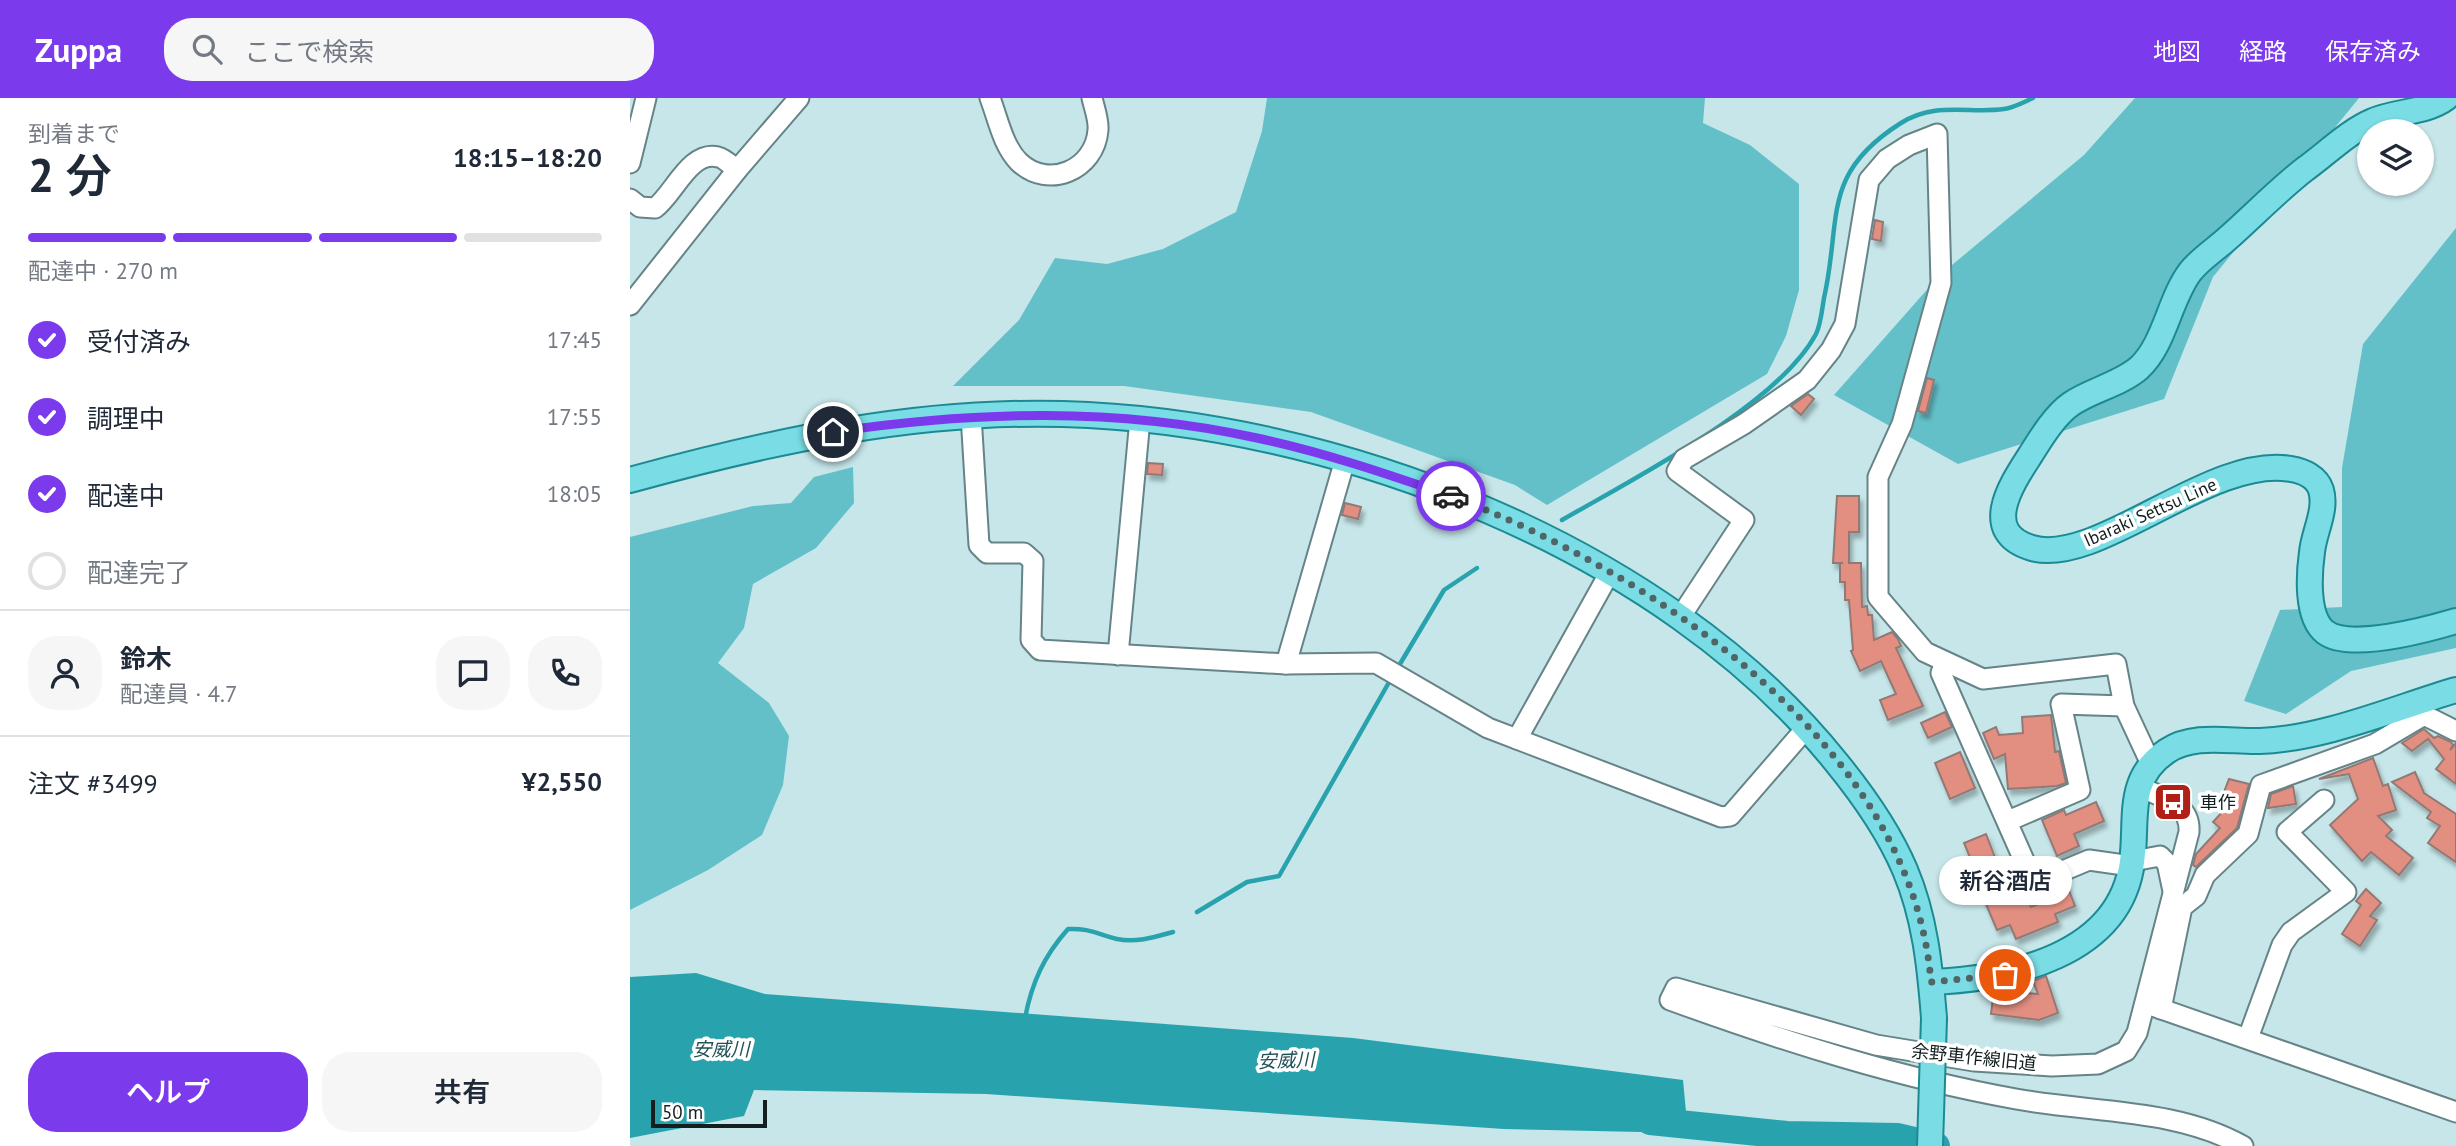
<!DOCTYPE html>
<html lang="ja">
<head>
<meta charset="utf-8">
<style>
	body { margin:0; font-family:"PT Sans","Noto Sans JP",sans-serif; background:#f6f6f7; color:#1f2937; height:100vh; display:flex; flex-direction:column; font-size:26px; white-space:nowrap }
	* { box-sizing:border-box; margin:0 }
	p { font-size:23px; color:#747a83 }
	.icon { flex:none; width:38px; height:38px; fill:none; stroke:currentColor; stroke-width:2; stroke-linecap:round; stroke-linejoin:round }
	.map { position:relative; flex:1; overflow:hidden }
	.sheet { display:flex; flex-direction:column; background:#fff; width:630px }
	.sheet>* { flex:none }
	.buttons { position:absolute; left:1727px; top:21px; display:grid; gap:14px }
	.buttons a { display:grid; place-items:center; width:77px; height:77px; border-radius:50%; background:#fff; box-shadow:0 2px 5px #0004; font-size:35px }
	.scale { position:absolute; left:21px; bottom:18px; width:116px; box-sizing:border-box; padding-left:7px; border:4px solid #121e1f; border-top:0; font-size:19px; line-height:24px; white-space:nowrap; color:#121e1f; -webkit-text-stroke:5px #fff; paint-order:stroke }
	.pin { position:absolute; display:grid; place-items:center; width:60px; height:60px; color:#fff; margin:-30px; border:4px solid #fff; border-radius:50%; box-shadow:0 2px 7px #0007 }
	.courier { position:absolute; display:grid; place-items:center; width:70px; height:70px; margin:-35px; border:5px solid #7c3aed; border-radius:50%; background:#fff; color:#222; box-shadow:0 2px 9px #0007 }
	.bubble { position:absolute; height:49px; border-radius:24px; background:#fff; box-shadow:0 2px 5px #0004; font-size:23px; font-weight:600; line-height:49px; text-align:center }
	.head em { font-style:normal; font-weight:600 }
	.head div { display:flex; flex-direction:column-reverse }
	.head { display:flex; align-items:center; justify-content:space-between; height:119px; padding:0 28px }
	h1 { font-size:46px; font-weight:600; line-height:52px }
	.bar { display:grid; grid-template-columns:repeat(4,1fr); gap:10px 7px; align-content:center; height:84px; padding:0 28px }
	.bar i { height:9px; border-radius:5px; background:#e0e1e3 }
	.bar .on { background:#7c3aed }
	.bar p { grid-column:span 4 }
	.line { display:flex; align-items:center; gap:18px; padding:0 28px; border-top:2px solid #e0e1e3 }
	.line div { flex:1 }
	.round { display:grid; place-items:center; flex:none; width:74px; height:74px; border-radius:28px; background:#f6f6f7 }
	ol { padding:0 28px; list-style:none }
	li { display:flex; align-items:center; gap:21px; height:77px }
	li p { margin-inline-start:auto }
	li .icon { padding:7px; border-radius:50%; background:#7c3aed; color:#fff; stroke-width:4 }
	li:last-child { color:#747a83 }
	li i { width:38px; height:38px; border:4px solid #e0e1e3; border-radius:50% }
	.primary-button { display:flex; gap:14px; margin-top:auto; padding:14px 28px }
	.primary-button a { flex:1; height:80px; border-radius:28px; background:#7c3aed; color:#fff; font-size:28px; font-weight:600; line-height:80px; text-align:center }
	.primary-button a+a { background:#f6f6f7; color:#1f2937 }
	header { display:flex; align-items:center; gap:42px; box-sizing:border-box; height:98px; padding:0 35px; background:#7c3aed; color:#fff }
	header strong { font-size:33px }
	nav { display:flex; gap:38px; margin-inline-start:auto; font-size:24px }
	.search { width:490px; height:63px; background:#f6f6f7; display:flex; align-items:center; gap:18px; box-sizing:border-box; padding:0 24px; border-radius:28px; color:#747a83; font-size:26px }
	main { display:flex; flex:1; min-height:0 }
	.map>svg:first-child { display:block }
</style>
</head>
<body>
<header>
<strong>Zuppa</strong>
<div class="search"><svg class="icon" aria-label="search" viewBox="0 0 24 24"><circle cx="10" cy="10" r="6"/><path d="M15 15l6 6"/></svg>ここで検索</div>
<nav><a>地図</a><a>経路</a><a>保存済み</a></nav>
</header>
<main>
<section class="sheet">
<div class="head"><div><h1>2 分</h1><p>到着まで</p></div><em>18:15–18:20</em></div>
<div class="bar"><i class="on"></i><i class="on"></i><i class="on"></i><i></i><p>配達中 · 270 m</p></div>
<ol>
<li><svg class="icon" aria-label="check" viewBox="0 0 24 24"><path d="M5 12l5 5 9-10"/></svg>受付済み<p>17:45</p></li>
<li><svg class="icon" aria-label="check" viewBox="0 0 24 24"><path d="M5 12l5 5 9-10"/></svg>調理中<p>17:55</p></li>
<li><svg class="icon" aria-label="check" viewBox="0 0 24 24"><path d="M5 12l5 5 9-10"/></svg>配達中<p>18:05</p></li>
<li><i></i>配達完了</li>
</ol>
<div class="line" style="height:126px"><a class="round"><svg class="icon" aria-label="person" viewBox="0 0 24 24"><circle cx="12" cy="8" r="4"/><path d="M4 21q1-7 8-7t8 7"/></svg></a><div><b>鈴木</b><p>配達員 · 4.7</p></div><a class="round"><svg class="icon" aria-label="chat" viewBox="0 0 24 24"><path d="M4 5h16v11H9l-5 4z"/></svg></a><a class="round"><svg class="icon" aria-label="phone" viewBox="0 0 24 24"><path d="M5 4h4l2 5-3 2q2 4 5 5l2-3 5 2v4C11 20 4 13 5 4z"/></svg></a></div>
<div class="line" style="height:91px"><div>注文 #3499</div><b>¥2,550</b></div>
<div class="primary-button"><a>ヘルプ</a><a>共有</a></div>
</section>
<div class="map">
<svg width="1826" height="1048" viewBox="0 0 1826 1048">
	<defs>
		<filter id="shadow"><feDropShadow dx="3" dy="5.5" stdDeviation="2" flood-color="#0004"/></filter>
	</defs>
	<rect width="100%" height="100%" fill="#c6e6e9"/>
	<!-- green -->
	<g fill="#63c0c9">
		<path d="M 637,0 L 1075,0 L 1073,25 L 1120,47 L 1169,86 L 1169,192 L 1156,238 L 1137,276 L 917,407 L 885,387 L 681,314 L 494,288 L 323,288 L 389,222 L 425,160 L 477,166 L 533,151 L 606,114 L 632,33 Z"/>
		<path d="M 1505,0 L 1729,0 L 1583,179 L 1534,301 L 1328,366 L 1204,297 L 1310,177 L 1454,57 Z"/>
		<path d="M 1826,130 L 1826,550 L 1721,573 L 1656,616 L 1614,603 L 1650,512 L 1712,509 L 1712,370 L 1733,246 Z"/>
		<path d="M 223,369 L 224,405 L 186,450 L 123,486 L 114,530 L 88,565 L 139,605 L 159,638 L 153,687 L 132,737 L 78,772 L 0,812 L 0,439 L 123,408 L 161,405 L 184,379 Z"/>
	</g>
	<!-- water -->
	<path fill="#28a3ad" d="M 66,875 L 135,896 L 723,940 L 1053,982 L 1058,1035 L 874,1031 L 356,996 L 124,992 L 114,1018 L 0,1040 L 0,879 Z"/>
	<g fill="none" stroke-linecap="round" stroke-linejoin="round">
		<!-- stream -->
		<g stroke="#28a3ad" stroke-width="4.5">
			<path d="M 932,422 C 1003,381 1148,307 1186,236 C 1191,226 1192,211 1194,200 C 1212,121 1190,76 1271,25 C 1306,3 1339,16 1374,11 C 1383,10 1394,4 1403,0"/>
			<path d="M 767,571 L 814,492 L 847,470"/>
			<path d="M 567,814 L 617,784 L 649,778 L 762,579"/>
			<path d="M 395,920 C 402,884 414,858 438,831 C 459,830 467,836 487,841 C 506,845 525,839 543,834"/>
		</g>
		<!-- river -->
		<path stroke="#28a3ad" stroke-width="28" d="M 1020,1023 L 1157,1037 L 1268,1039 L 1306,1048"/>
	</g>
	<!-- building -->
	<g fill="#e28f82" stroke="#937974" stroke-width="2" filter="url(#shadow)">
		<path d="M 1245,122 L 1253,124 L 1251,143 L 1242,141 Z"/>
		<path d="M 1297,280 L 1304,282 L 1296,315 L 1288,313 Z"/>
		<path d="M 1178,296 L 1184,301 L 1171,317 L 1161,308 Z"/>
		<path d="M 518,365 L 533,366 L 532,377 L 517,376 Z"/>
		<path d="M 1207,398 L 1229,398 L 1229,434 L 1219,434 L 1219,465 L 1231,465 L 1232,509 L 1237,508 L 1238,517 L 1242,517 L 1244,542 L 1262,534 L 1268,541 L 1271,548 L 1266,550 L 1293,608 L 1258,622 L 1250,602 L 1266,596 L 1251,563 L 1230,573 L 1221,553 L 1223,552 L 1219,502 L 1215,502 L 1215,484 L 1210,484 L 1210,465 L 1213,465 L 1203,465 Z"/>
		<path d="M 715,405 L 731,409 L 728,421 L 712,417 Z"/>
		<path d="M 1315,614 L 1322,629 L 1298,640 L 1291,625 Z"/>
		<path d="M 1421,617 L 1425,654 L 1429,653 L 1436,685 L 1427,688 L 1378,691 L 1375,656 L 1364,661 L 1353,635 L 1366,629 L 1369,637 L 1393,635 L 1392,619 Z"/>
		<path d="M 1794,631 L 1804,640 L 1808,638 L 1821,644 L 1823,647 L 1820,652 L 1826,645 L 1826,686 L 1806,671 L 1814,661 L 1798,641 L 1782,653 L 1772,645 Z"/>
		<path d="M 1330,654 L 1345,690 L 1320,701 L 1305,665 Z"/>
		<path d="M 1743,660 L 1753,688 L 1758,686 L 1766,712 L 1748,718 L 1762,732 L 1756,738 L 1783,760 L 1769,777 L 1741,754 L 1732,763 L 1700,727 L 1728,701 L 1719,676 L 1689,681 Z"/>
		<path d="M 1785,674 L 1794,695 L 1826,716 L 1826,764 L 1798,745 L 1810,728 L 1797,720 L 1801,714 L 1762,684 Z"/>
		<path d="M 1599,681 L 1619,686 L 1607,730 L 1566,769 L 1563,767 L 1566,756 L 1590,730 L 1583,724 L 1606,699 L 1594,694 Z"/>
		<path d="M 1663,688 L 1666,706 L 1638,710 L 1641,696 Z"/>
		<path d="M 1466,704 L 1474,723 L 1444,736 L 1449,748 L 1427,758 L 1412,722 L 1434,712 L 1436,717 Z"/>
		<path d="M 1356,736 L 1369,770 L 1381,764 L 1401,809 L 1423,800 L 1419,792 L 1436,785 L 1445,808 L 1425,816 L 1428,824 L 1386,841 L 1380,827 L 1367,832 L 1339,766 L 1342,764 L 1334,745 Z"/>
		<path d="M 1736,791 L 1751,805 L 1740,818 L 1747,822 L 1730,848 L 1712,836 L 1731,807 L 1726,803 Z"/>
		<path d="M 1416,878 L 1428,915 L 1409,922 L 1361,916 L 1364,892 L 1408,896 L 1403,883 Z"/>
	</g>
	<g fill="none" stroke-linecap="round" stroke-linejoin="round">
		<!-- minor casing -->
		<g stroke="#668487" stroke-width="23">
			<g id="minor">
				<path d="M 360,0 C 368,21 373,48 389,64 C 418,92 465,72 468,32 C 469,22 464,9 462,0"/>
				<path d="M 0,65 L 16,0"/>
				<path d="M 0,101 L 10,109 L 25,110 C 44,96 60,52 88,59 C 94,60 102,68 107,72"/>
				<path d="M 0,207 L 107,72 L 169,0"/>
				<path d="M 341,317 L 349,447 L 357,455 L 394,455 L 403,463 L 401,542 L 410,552 L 656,566 L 746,565 L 858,630 L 1091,719 L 1100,718 L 1178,628"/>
				<path d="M 1051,518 L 1114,422 L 1047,373 L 1054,361 L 1114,326 L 1177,282 L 1201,252 L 1215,226 L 1239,82 L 1257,61 L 1279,47 L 1307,36 L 1311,185 L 1272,326 L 1248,379 L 1248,499 L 1295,554 L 1353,581 L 1486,566 L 1494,608 L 1521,666"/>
				<path d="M 488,557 L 510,321"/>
				<path d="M 1315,564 L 1311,575 L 1404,785 L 1459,762 L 1501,768"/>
				<path d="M 656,566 L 715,362"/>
				<path d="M 887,641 L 980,474"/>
				<path d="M 1509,688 C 1530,700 1561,704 1559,734 L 1507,935 L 1496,953 L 1468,966 L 1422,968 L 1344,963 L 1246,947 L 1046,890 L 1040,902 C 1153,943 1269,980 1386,1001 C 1461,1015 1546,1010 1613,1048"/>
				<path d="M 1378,723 L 1450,692 L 1431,606 L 1494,608"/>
				<path d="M 1503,763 L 1530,758 L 1537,765 L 1543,793"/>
				<path d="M 1520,907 L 1826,1014"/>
				<path d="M 1531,911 L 1552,809 L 1566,798 L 1575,777 L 1618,736 L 1631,687 L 1745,646 L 1794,617 L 1826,633"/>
				<path d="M 1618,940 L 1652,847 L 1661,834 L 1716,794 L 1657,734 L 1694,702"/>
			</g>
		</g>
		<!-- major casing -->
		<g stroke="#1c8a93" stroke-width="28">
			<g id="major">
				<path d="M 1816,0 C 1796,15 1765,13 1743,23 C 1719,33 1696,56 1675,71 C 1648,92 1624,117 1598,140 C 1586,151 1570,161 1560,174 C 1539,202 1535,246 1509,270 C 1489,287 1461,292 1441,306 C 1425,317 1411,340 1401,356 C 1383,384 1348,434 1402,450 C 1467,469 1582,356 1661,371 C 1673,373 1687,379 1691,392 C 1697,412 1684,434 1682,454 C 1679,476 1676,519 1695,534 C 1719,553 1799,531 1826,523"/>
				<path d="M 0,382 C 142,343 285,312 433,316 C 704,323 1034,449 1206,664 C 1233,697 1258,732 1275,772 C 1295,819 1300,869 1304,920"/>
				<path d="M 1301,884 C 1379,881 1490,858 1502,764 C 1508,722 1495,681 1537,653 C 1564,635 1600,644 1630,643 C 1693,641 1765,610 1826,592"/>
			</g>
		</g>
		<!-- minor -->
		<use href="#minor" stroke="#fff" stroke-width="19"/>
		<!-- major -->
		<use href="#major" stroke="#7adce4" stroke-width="24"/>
		<!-- major-bridge casing -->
		<g stroke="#1c8a93" stroke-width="28" stroke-linecap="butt">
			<path id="major-bridge" d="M 1300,1048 L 1304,920"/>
		</g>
		<!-- major-bridge -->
		<use href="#major-bridge" stroke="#7adce4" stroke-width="24"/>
	</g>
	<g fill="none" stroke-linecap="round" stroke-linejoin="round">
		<!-- done -->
		<path stroke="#516466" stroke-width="7" stroke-dasharray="0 12.6" d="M 821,398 C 1023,475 1282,647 1301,884 L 1375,877"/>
		<!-- route -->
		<path stroke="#7c3aed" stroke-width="9" d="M 203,334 C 345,313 486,309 627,340 C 693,354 757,376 821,398"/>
	</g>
	<!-- icons -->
	<defs>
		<g id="bus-square" transform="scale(2.0125)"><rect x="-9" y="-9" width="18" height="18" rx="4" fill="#b02016" stroke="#fff"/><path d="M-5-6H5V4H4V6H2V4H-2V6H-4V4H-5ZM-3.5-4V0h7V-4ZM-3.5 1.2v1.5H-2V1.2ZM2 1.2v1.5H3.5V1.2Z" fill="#fff"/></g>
	</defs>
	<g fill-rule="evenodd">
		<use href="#bus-square" x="1543" y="704"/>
	</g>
	<g text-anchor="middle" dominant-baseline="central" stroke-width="7" stroke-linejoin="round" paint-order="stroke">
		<!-- street labels -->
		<g font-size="18" fill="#121e1f" stroke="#fff">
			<text transform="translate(1520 414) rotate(-24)">Ibaraki Settsu Line</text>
			<text transform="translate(1344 959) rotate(6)">余野車作線旧道</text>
		</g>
		<!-- poi labels -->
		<g font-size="18" fill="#121e1f" stroke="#fff" text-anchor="start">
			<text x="1570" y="704">車作</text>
		</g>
		<!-- water labels -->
		<g font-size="19" font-style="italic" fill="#205256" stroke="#fff">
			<text x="91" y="951">安威川</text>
			<text transform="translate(656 962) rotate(-2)">安威川</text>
		</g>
	</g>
</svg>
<div class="buttons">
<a><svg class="icon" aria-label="layers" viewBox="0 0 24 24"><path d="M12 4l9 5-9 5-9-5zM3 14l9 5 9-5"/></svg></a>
</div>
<div class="scale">50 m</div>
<div class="pin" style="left:1375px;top:877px;background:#ea580c"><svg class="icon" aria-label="bag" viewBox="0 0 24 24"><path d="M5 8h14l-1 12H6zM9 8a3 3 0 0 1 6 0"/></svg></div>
<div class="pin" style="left:203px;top:334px;background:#1f2937"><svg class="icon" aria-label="home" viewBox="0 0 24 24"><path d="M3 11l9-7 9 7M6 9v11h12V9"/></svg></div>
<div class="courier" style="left:821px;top:398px"><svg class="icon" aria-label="car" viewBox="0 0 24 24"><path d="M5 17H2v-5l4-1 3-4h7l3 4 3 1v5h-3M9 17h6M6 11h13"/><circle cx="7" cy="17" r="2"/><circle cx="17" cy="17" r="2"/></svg></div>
<div class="bubble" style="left:1309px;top:758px;width:133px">新谷酒店</div>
</div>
</main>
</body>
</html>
